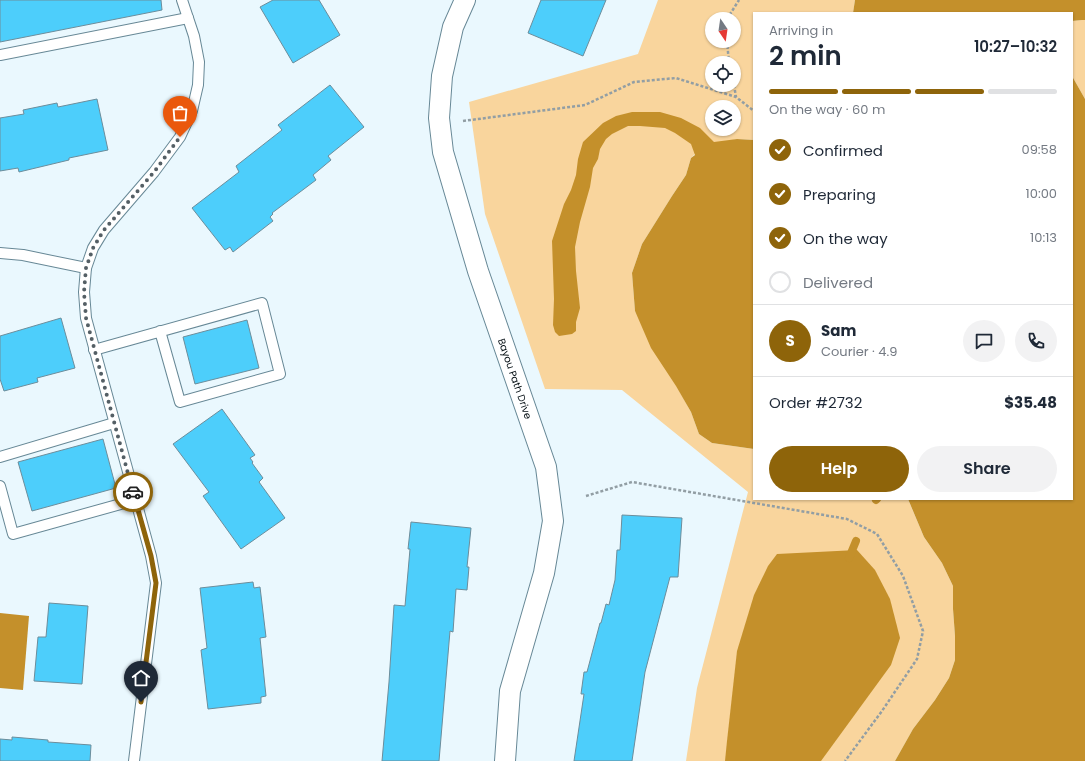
<!DOCTYPE html>
<html lang="en">
<head>
<meta charset="utf-8">
<style>
	body { margin:0; font-family:Poppins,sans-serif; background:#f2f2f3; color:#1f2937; height:100vh; display:flex; flex-direction:column; font-size:15px; white-space:nowrap }
	* { box-sizing:border-box; margin:0 }
	p { font-size:13px; color:#747a83 }
	.icon { flex:none; width:22px; height:22px; fill:none; stroke:currentColor; stroke-width:2; stroke-linecap:round; stroke-linejoin:round }
	.map { position:relative; flex:1; overflow:hidden }
	.sheet { position:absolute; left:753px; top:12px; width:320px; height:488px; display:flex; flex-direction:column; background:#fff; border-radius:0px; box-shadow:0 1px 3px #0004 }
	.sheet>* { flex:none }
	.needle { width:26px; rotate:167deg }
	.buttons { position:absolute; left:705px; top:12px; display:grid; gap:8px }
	.buttons a { display:grid; place-items:center; width:36px; height:36px; border-radius:50%; background:#fff; box-shadow:0 1px 3px #0004; font-size:20px }
	.pin { position:absolute; display:grid; place-items:center; width:34px; height:34px; color:#fff; margin:-41px -17px; border-radius:50% 50% 50% 0; rotate:-45deg; box-shadow:0 0 4px #0007 }
	.pin .icon { rotate:45deg }
	.courier { position:absolute; display:grid; place-items:center; width:40px; height:40px; margin:-20px; border:3px solid #8e640a; border-radius:50%; background:#fff; color:#222; box-shadow:0 1px 5px #0007 }
	.overview em { font-style:normal; font-weight:600 }
	.overview div { display:flex; flex-direction:column-reverse }
	.overview { display:flex; align-items:center; justify-content:space-between; height:68px; padding:0 16px }
	h1 { font-size:26px; font-weight:600; line-height:30px }
	.bar { display:grid; grid-template-columns:repeat(4,1fr); gap:6px 4px; align-content:center; height:48px; padding:0 16px }
	.bar i { height:5px; border-radius:3px; background:#e0e1e3 }
	.bar .active { background:#8e640a }
	.bar p { grid-column:span 4 }
	.line { display:flex; align-items:center; gap:10px; padding:0 16px; border-top:1px solid #e0e1e3 }
	.line div { flex:1 }
	.round { display:grid; place-items:center; flex:none; width:42px; height:42px; border-radius:21px; background:#f2f2f3 }
	ol { padding:0 16px; list-style:none }
	li { display:flex; align-items:center; gap:12px; height:44px }
	li p { margin-inline-start:auto }
	li .icon { padding:4px; border-radius:50%; background:#8e640a; color:#fff; stroke-width:4 }
	li:last-child { color:#747a83 }
	li i { width:22px; height:22px; border:2px solid #e0e1e3; border-radius:50% }
	.button { display:flex; gap:8px; margin-top:auto; padding:8px 16px }
	.button a { flex:1; height:46px; border-radius:24px; background:#8e640a; color:#fff; font-size:16px; font-weight:600; line-height:46px; text-align:center }
	.button a+a { background:#f2f2f3; color:#1f2937 }
	.map>svg:first-child { display:block }
</style>
</head>
<body>
<div class="map">
<svg width="1085" height="761" viewBox="0 0 1085 761">
	<rect width="100%" height="100%" fill="#eaf8fe"/>
	<!-- green -->
	<g fill="#f9d59d" fill-rule="evenodd">
		<path d="M 658,0 L 855,0 L 853,13 L 754,13 L 754,140 L 737,139 L 701,148 L 691,158 L 686,175 L 672,196 L 642,244 L 632,273 L 635,311 L 691,412 L 699,434 L 712,443 L 754,449 L 754,499 L 908,499 L 910,504 L 924,537 L 942,563 L 953,586 L 953,609 L 955,636 L 955,660 L 949,678 L 935,700 L 913,729 L 895,761 L 686,761 L 697,688 L 748,492 L 622,390 L 545,389 L 485,214 L 469,102 L 638,54 ZM 712,19 L 734,19 L 734,41 L 712,41 ZM 712,63 L 734,63 L 734,85 L 712,85 ZM 712,107 L 734,107 L 734,129 L 712,129 Z"/>
		<path d="M 1082,20 L 1085,20 L 1085,99 L 1072,76 L 1072,21 Z"/>
	</g>
	<!-- water -->
	<g fill="#c4902b">
		<path d="M 855,0 L 1085,0 L 1085,20 L 1082,20 L 1072,21 L 1072,13 L 853,13 Z"/>
		<path d="M 1072,76 L 1085,99 L 1085,761 L 895,761 L 913,729 L 935,700 L 949,678 L 955,660 L 955,636 L 953,609 L 953,586 L 942,563 L 924,537 L 908,499 L 1072,499 Z"/>
		<path d="M 632,112 L 660,112 L 681,118 L 700,128 L 714,142 L 737,139 L 754,140 L 754,449 L 712,443 L 699,434 L 691,412 L 676,386 L 651,348 L 635,311 L 632,273 L 642,244 L 672,196 L 686,175 L 691,158 L 695,155 L 691,144 L 675,133 L 665,128 L 640,126 L 628,126 L 612,134 L 606,139 L 600,149 L 598,159 L 593,168 L 590,187 L 580,222 L 575,247 L 576,271 L 580,308 L 576,322 L 576,331 L 572,334 L 559,336 L 555,332 L 553,325 L 554,299 L 552,241 L 564,204 L 571,190 L 576,175 L 578,159 L 583,142 L 603,123 L 616,116 Z"/>
		<path d="M 857,550 L 875,570 L 890,599 L 900,638 L 891,665 L 821,761 L 725,761 L 727,741 L 737,651 L 754,595 L 768,566 L 777,554 Z"/>
		<path d="M 0,613 L 29,616 L 23,690 L 0,688 Z"/>
	</g>
	<g fill="none" stroke-linecap="round" stroke-linejoin="round">
		<!-- stream -->
		<g stroke="#c4902b" stroke-width="8">
			<path d="M 876,500 L 877,499"/>
			<path d="M 849,558 L 856,541"/>
		</g>
	</g>
	<!-- building -->
	<g fill="#4dcefb" stroke="#6c8d9b">
		<path d="M 0,0 L 161,0 L 162,10 L 0,42 Z"/>
		<path d="M 273,0 L 319,0 L 340,35 L 293,63 L 260,7 Z"/>
		<path d="M 541,0 L 606,0 L 583,56 L 528,33 Z"/>
		<path d="M 330,85 L 364,127 L 328,156 L 331,160 L 313,175 L 316,180 L 272,213 L 273,214 L 270,217 L 273,221 L 233,252 L 230,247 L 225,250 L 192,208 L 239,172 L 236,166 L 282,130 L 278,125 Z"/>
		<path d="M 97,99 L 108,150 L 69,158 L 69,160 L 19,172 L 18,168 L 0,171 L 0,118 L 24,114 L 23,110 L 57,103 L 58,107 Z"/>
		<path d="M 61,318 L 75,368 L 37,378 L 38,382 L 4,391 L 0,379 L 0,336 Z"/>
		<path d="M 247,320 L 259,368 L 195,384 L 183,337 Z"/>
		<path d="M 222,409 L 255,455 L 250,458 L 253,462 L 252,463 L 263,478 L 259,482 L 285,518 L 241,549 L 203,496 L 209,492 L 173,444 Z"/>
		<path d="M 103,439 L 116,488 L 32,511 L 18,462 Z"/>
		<path d="M 622,515 L 682,518 L 678,577 L 670,577 L 645,672 L 632,761 L 574,761 L 584,694 L 581,694 L 584,672 L 587,672 L 600,623 L 601,623 L 606,604 L 609,605 L 615,580 L 617,550 L 620,550 Z"/>
		<path d="M 411,522 L 471,528 L 467,567 L 469,567 L 467,590 L 456,589 L 453,632 L 450,631 L 439,761 L 382,761 L 389,682 L 394,605 L 405,606 L 410,549 L 408,549 Z"/>
		<path d="M 253,582 L 254,588 L 260,587 L 266,637 L 260,638 L 266,696 L 261,697 L 261,703 L 208,709 L 201,650 L 207,648 L 200,588 Z"/>
		<path d="M 49,603 L 88,606 L 82,684 L 34,681 L 38,637 L 46,637 Z"/>
		<path d="M 12,737 L 48,740 L 48,742 L 91,745 L 90,761 L 0,761 L 0,739 L 12,740 Z"/>
	</g>
	<g fill="none" stroke-linecap="round" stroke-linejoin="round">
		<!-- lane casing -->
		<g stroke="#678896" stroke-width="12">
			<g id="lane">
				<path d="M 0,55 L 188,18"/>
				<path d="M 0,253 L 23,255 L 86,268"/>
				<path d="M 94,350 L 262,303 L 280,374 L 180,402 L 160,331"/>
				<path d="M 0,457 L 114,423"/>
				<path d="M 0,486 L 13,534 L 135,500"/>
				<path d="M 134,761 L 156,583 L 151,556 L 86,318 L 84,292 L 86,268 L 93,248 L 104,230 L 154,172 L 180,137 L 192,111 L 198,85 L 199,62 L 194,36 L 182,0"/>
			</g>
		</g>
		<!-- street casing -->
		<g stroke="#678896" stroke-width="22">
			<g id="street">
				<path id="s1" d="M 465,0 L 453,27 L 442,76 L 439,118 L 443,152 L 478,271 L 546,467 L 553,521 L 544,573 L 510,691 L 505,761"/>
			</g>
		</g>
		<!-- path -->
		<g stroke="#929ea4" stroke-width="2.5" stroke-dasharray="3 2" stroke-linecap="butt">
			<path d="M 727,19 L 739,0"/>
			<path d="M 727,41 L 729,63"/>
			<path d="M 734,85 L 736,97"/>
			<path d="M 463,121 L 585,105 L 634,82 L 676,78 L 736,97 L 754,111"/>
			<path d="M 586,496 L 632,482 L 847,519 L 877,534 L 903,576 L 923,631 L 917,659 L 882,711 L 845,761"/>
		</g>
		<!-- lane -->
		<use href="#lane" stroke="#fff" stroke-width="10"/>
		<!-- street -->
		<use href="#street" stroke="#fff" stroke-width="20"/>
	</g>
	<g fill="none" stroke-linecap="round" stroke-linejoin="round">
		<!-- done -->
		<path stroke="#545f65" stroke-width="4" stroke-dasharray="0 7.2" d="M 133,492 L 86,318 L 84,292 L 86,268 L 93,248 L 104,230 L 154,172 L 180,137"/>
		<!-- route -->
		<path stroke="#8e640a" stroke-width="5" d="M 133,492 L 151,556 L 156,583 L 141,702"/>
	</g>
	<g text-anchor="middle" dominant-baseline="central" stroke-width="3.5" stroke-linejoin="round" paint-order="stroke">
		<!-- street labels -->
		<g font-size="10" fill="#030d12" stroke="#eaf8fe">
			<text stroke="none"><textPath href="#s1" startOffset="394">Bayou Path Drive</textPath></text>
		</g>
	</g>
</svg>
<div class="buttons">
<a><svg class="needle" viewBox="-14 -14 28 28"><path d="M0-13l5 13h-10z" fill="#e53935"/><path d="M0 13l5-13h-10z" fill="#747a83"/></svg></a>
<a><svg class="icon" aria-label="locate" viewBox="0 0 24 24"><circle cx="12" cy="12" r="6"/><path d="M12 2v4M12 18v4M2 12h4M18 12h4"/></svg></a>
<a><svg class="icon" aria-label="layers" viewBox="0 0 24 24"><path d="M12 4l9 5-9 5-9-5zM3 14l9 5 9-5"/></svg></a>
</div>
<div class="pin" style="left:180px;top:137px;background:#ea580c"><svg class="icon" aria-label="bag" viewBox="0 0 24 24"><path d="M5 8h14l-1 12H6zM9 8a3 3 0 0 1 6 0"/></svg></div>
<div class="pin" style="left:141px;top:702px;background:#1f2937"><svg class="icon" aria-label="home" viewBox="0 0 24 24"><path d="M3 11l9-7 9 7M6 9v11h12V9"/></svg></div>
<div class="courier" style="left:133px;top:492px"><svg class="icon" aria-label="car" viewBox="0 0 24 24"><path d="M5 17H2v-5l4-1 3-4h7l3 4 3 1v5h-3M9 17h6M6 11h13"/><circle cx="7" cy="17" r="2"/><circle cx="17" cy="17" r="2"/></svg></div>
<section class="sheet">
<div class="overview"><div><h1>2 min</h1><p>Arriving in</p></div><em>10:27–10:32</em></div>
<div class="bar"><i class="active"></i><i class="active"></i><i class="active"></i><i></i><p>On the way · 60 m</p></div>
<ol>
<li><svg class="icon" aria-label="check" viewBox="0 0 24 24"><path d="M5 12l5 5 9-10"/></svg>Confirmed<p>09:58</p></li>
<li><svg class="icon" aria-label="check" viewBox="0 0 24 24"><path d="M5 12l5 5 9-10"/></svg>Preparing<p>10:00</p></li>
<li><svg class="icon" aria-label="check" viewBox="0 0 24 24"><path d="M5 12l5 5 9-10"/></svg>On the way<p>10:13</p></li>
<li><i></i>Delivered</li>
</ol>
<div class="line" style="height:72px"><b class="round" style="background:#8e640a;color:#fff">S</b><div><b>Sam</b><p>Courier · 4.9</p></div><a class="round"><svg class="icon" aria-label="chat" viewBox="0 0 24 24"><path d="M4 5h16v11H9l-5 4z"/></svg></a><a class="round"><svg class="icon" aria-label="phone" viewBox="0 0 24 24"><path d="M5 4h4l2 5-3 2q2 4 5 5l2-3 5 2v4C11 20 4 13 5 4z"/></svg></a></div>
<div class="line" style="height:52px"><div>Order #2732</div><b>$35.48</b></div>
<div class="button"><a>Help</a><a>Share</a></div>
</section>
</div>
</body>
</html>
